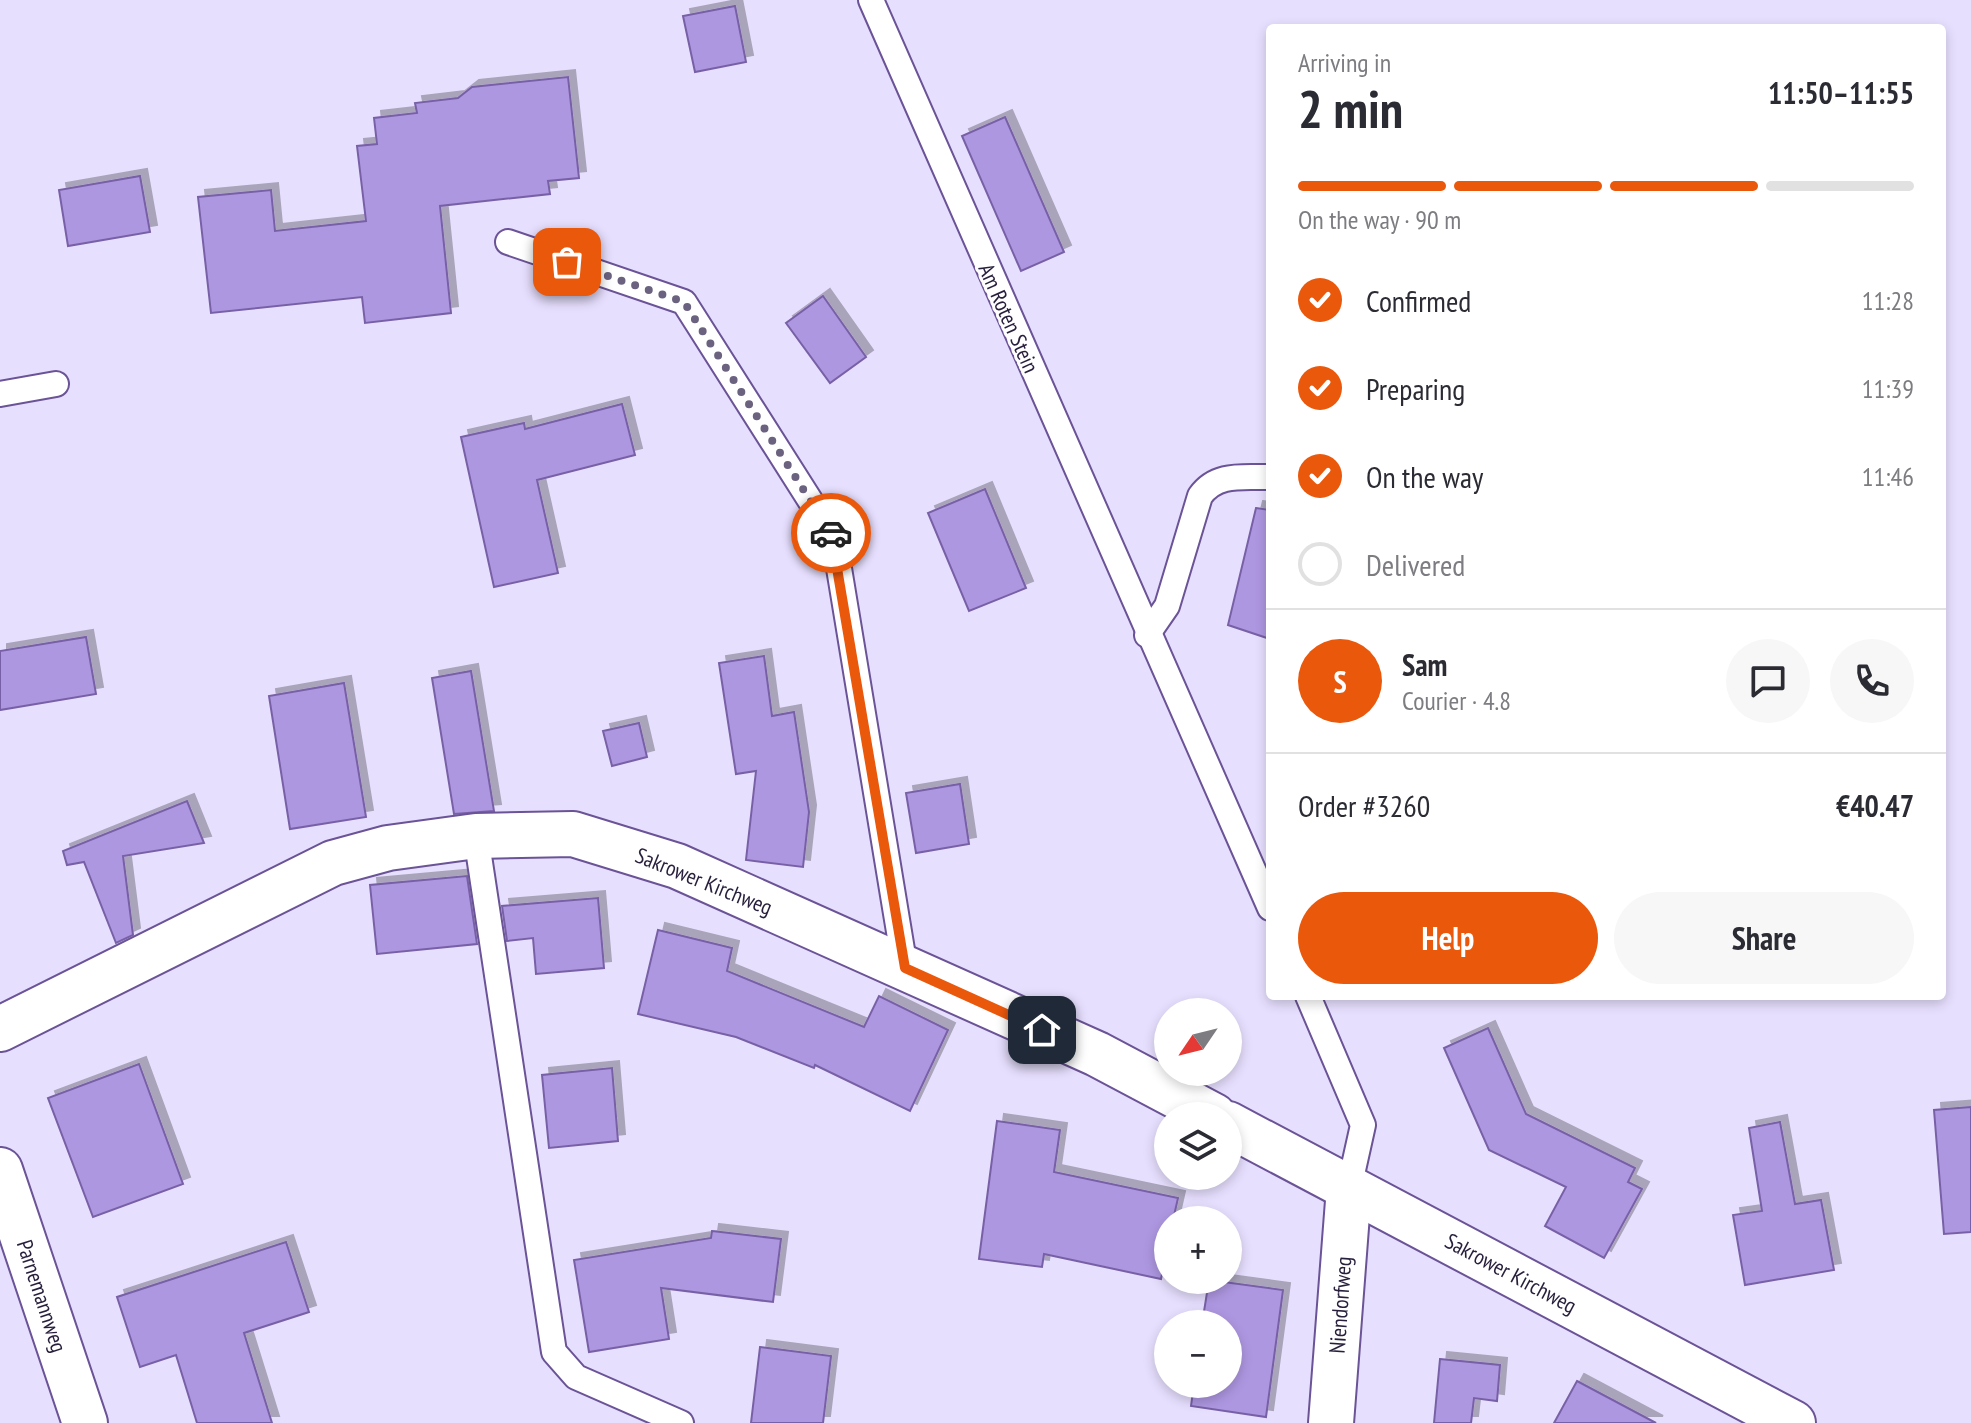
<!DOCTYPE html>
<html lang="en">
<head>
<meta charset="utf-8">
<style>
	body { margin:0; font-family:"PT Sans Narrow",sans-serif; background:#f7f7f7; color:#2b2b33; height:100vh; display:flex; flex-direction:column; font-size:30px; white-space:nowrap }
	* { box-sizing:border-box; margin:0 }
	p { font-size:26px; color:#7c7c81 }
	.icon { flex:none; width:44px; height:44px; fill:none; stroke:currentColor; stroke-width:2; stroke-linecap:round; stroke-linejoin:round }
	.map { position:relative; flex:1; overflow:hidden }
	.panel { position:absolute; left:1266px; top:24px; width:680px; height:976px; display:flex; flex-direction:column; background:#fff; border-radius:8px; box-shadow:0 4px 12px #0003 }
	.panel>* { flex:none }
	.needle { width:52px; rotate:235deg }
	.tools { position:absolute; left:1154px; top:998px; display:grid; gap:16px }
	.tools a { display:grid; place-items:center; width:88px; height:88px; border-radius:50%; background:#fff; box-shadow:0 4px 12px #0003; font-size:40px }
	.pin { position:absolute; display:grid; place-items:center; width:68px; height:68px; color:#fff; margin:-34px; border-radius:16px; box-shadow:0 4px 12px #0006 }
	.courier { position:absolute; display:grid; place-items:center; width:80px; height:80px; margin:-40px; border:6px solid #ea580c; border-radius:50%; background:#fff; color:#222; box-shadow:0 2px 10px #0007 }
	.headline em { font-style:normal; font-weight:600 }
	.headline div { display:flex; flex-direction:column-reverse }
	.headline { display:flex; align-items:center; justify-content:space-between; height:136px; padding:0 32px }
	h1 { font-size:52px; font-weight:600; line-height:60px }
	.bar { display:grid; grid-template-columns:repeat(4,1fr); gap:12px 8px; align-content:center; height:96px; padding:0 32px }
	.bar i { height:10px; border-radius:6px; background:#e1e1e2 }
	.bar .selected { background:#ea580c }
	.bar p { grid-column:span 4 }
	.line { display:flex; align-items:center; gap:20px; padding:0 32px; border-top:2px solid #e1e1e2 }
	.line div { flex:1 }
	.round { display:grid; place-items:center; flex:none; width:84px; height:84px; border-radius:42px; background:#f7f7f7 }
	ol { padding:0 32px; list-style:none }
	li { display:flex; align-items:center; gap:24px; height:88px }
	li p { margin-inline-start:auto }
	li .icon { padding:8px; border-radius:50%; background:#ea580c; color:#fff; stroke-width:4 }
	li:last-child { color:#7c7c81 }
	li i { width:44px; height:44px; border:4px solid #e1e1e2; border-radius:50% }
	.primary-button { display:flex; gap:16px; margin-top:auto; padding:16px 32px }
	.primary-button a { flex:1; height:92px; border-radius:48px; background:#ea580c; color:#fff; font-size:32px; font-weight:600; line-height:92px; text-align:center }
	.primary-button a+a { background:#f7f7f7; color:#2b2b33 }
	.map>svg:first-child { display:block }
</style>
</head>
<body>
<div class="map">
<svg width="1971" height="1423" viewBox="0 0 1971 1423">
	<defs>
		<filter id="shadow"><feDropShadow dx="7" dy="-7" stdDeviation="0" flood-color="#0004"/></filter>
	</defs>
	<rect width="100%" height="100%" fill="#e7dffe"/>
	<!-- building -->
	<g fill="#ae97e1" stroke="#7861a6" stroke-width="2" filter="url(#shadow)">
		<path d="M 735,6 L 746,62 L 695,72 L 683,16 Z"/>
		<path d="M 568,77 L 579,178 L 548,181 L 550,194 L 440,206 L 451,313 L 365,323 L 362,297 L 211,313 L 198,197 L 271,190 L 275,231 L 366,221 L 357,146 L 377,144 L 374,118 L 417,113 L 415,103 L 458,98 L 472,87 Z"/>
		<path d="M 1005,117 L 1064,252 L 1021,271 L 962,136 Z"/>
		<path d="M 140,176 L 150,232 L 68,246 L 59,190 Z"/>
		<path d="M 823,296 L 866,357 L 830,383 L 786,323 Z"/>
		<path d="M 622,404 L 635,455 L 537,480 L 558,573 L 494,587 L 461,437 L 524,423 L 525,429 Z"/>
		<path d="M 985,489 L 1026,588 L 969,611 L 928,513 Z"/>
		<path d="M 1256,508 L 1270,510 L 1270,639 L 1228,625 Z"/>
		<path d="M 86,637 L 96,694 L 0,710 L 0,651 Z"/>
		<path d="M 764,656 L 772,716 L 794,712 L 809,812 L 803,867 L 746,860 L 756,771 L 736,774 L 719,663 Z"/>
		<path d="M 471,671 L 494,811 L 454,814 L 432,678 Z"/>
		<path d="M 344,683 L 366,817 L 290,829 L 269,696 Z"/>
		<path d="M 639,723 L 647,757 L 612,766 L 603,731 Z"/>
		<path d="M 960,784 L 969,844 L 916,853 L 906,793 Z"/>
		<path d="M 187,801 L 204,843 L 123,856 L 133,935 L 116,943 L 84,862 L 67,865 L 63,851 Z"/>
		<path d="M 467,876 L 477,944 L 377,954 L 370,885 Z"/>
		<path d="M 598,898 L 604,968 L 536,974 L 533,938 L 507,941 L 502,906 Z"/>
		<path d="M 658,930 L 732,948 L 727,971 L 864,1027 L 879,996 L 948,1030 L 910,1111 L 815,1065 L 814,1068 L 736,1037 L 638,1014 Z"/>
		<path d="M 1488,1028 L 1526,1114 L 1635,1168 L 1628,1182 L 1642,1189 L 1604,1258 L 1545,1226 L 1566,1187 L 1489,1150 L 1444,1048 Z"/>
		<path d="M 139,1064 L 183,1184 L 93,1217 L 48,1098 Z"/>
		<path d="M 612,1068 L 618,1141 L 549,1148 L 542,1075 Z"/>
		<path d="M 1971,1107 L 1971,1232 L 1944,1234 L 1934,1110 Z"/>
		<path d="M 997,1121 L 1060,1130 L 1054,1172 L 1178,1198 L 1173,1220 L 1168,1220 L 1168,1245 L 1161,1279 L 1044,1254 L 1042,1267 L 979,1259 Z"/>
		<path d="M 1780,1122 L 1795,1204 L 1821,1200 L 1834,1270 L 1745,1285 L 1733,1215 L 1762,1211 L 1749,1128 Z"/>
		<path d="M 712,1231 L 781,1239 L 773,1302 L 661,1288 L 669,1339 L 589,1352 L 574,1260 L 711,1238 Z"/>
		<path d="M 286,1242 L 309,1312 L 244,1333 L 272,1423 L 197,1423 L 176,1355 L 140,1367 L 117,1297 Z"/>
		<path d="M 1209,1280 L 1283,1290 L 1266,1417 L 1191,1406 L 1194,1384 L 1228,1384 L 1228,1324 L 1202,1324 Z"/>
		<path d="M 760,1347 L 831,1356 L 823,1423 L 751,1423 Z"/>
		<path d="M 1440,1359 L 1500,1365 L 1497,1401 L 1474,1398 L 1471,1423 L 1434,1423 Z"/>
		<path d="M 1577,1381 L 1656,1423 L 1554,1423 Z"/>
	</g>
	<g fill="none" stroke-linecap="round" stroke-linejoin="round">
		<!-- lane casing -->
		<g stroke="#6a5396" stroke-width="28">
			<g id="lane">
				<path d="M 871,0 L 1270,908"/>
				<path d="M 508,242 L 684,302 L 834,538 L 905,968"/>
				<path d="M 0,394 L 56,384"/>
				<path d="M 1147,635 L 1167,606 L 1200,496 C 1217,472 1244,478 1270,477"/>
				<path d="M 476,836 L 554,1352 L 576,1377 L 681,1423"/>
				<path d="M 1308,996 L 1363,1125 L 1349,1188"/>
			</g>
		</g>
		<!-- street casing -->
		<g stroke="#6a5396" stroke-width="48">
			<g id="street">
				<path d="M 0,1029 L 333,863 L 388,848 L 476,836 L 573,834 L 677,866 L 1097,1054 L 1214,1116"/>
				<path d="M 1228,1124 L 1793,1423"/>
				<path d="M 0,1170 L 85,1423"/>
				<path d="M 1331,1423 L 1349,1188"/>
			</g>
		</g>
		<!-- lane -->
		<use href="#lane" stroke="#fff" stroke-width="24"/>
		<!-- street -->
		<use href="#street" stroke="#fff" stroke-width="44"/>
	</g>
	<g fill="none" stroke-linecap="round" stroke-linejoin="round">
		<!-- done -->
		<path stroke="#6b6280" stroke-width="8" stroke-dasharray="0 14.4" d="M 567,262 L 684,302 L 831,533"/>
		<!-- route -->
		<path stroke="#ea580c" stroke-width="10" d="M 831,533 L 905,968 L 1042,1030"/>
	</g>
	<g text-anchor="middle" dominant-baseline="central" stroke-width="6" stroke-linejoin="round" paint-order="stroke">
		<!-- street labels -->
		<g font-size="22" fill="#281f3c" stroke="#fff">
			<text transform="translate(1009 318) rotate(66)">Am Roten Stein</text>
			<text transform="translate(704 881) rotate(22)">Sakrower Kirchweg</text>
			<text transform="translate(1511 1273) rotate(28)">Sakrower Kirchweg</text>
			<text transform="translate(42 1296) rotate(72)">Parnemannweg</text>
			<text transform="translate(1340 1305) rotate(-86)">Niendorfweg</text>
		</g>
	</g>
</svg>
<div class="tools">
<a><svg class="needle" viewBox="-14 -14 28 28"><path d="M0-13l5 13h-10z" fill="#e53935"/><path d="M0 13l5-13h-10z" fill="#7c7c81"/></svg></a>
<a><svg class="icon" aria-label="layers" viewBox="0 0 24 24"><path d="M12 4l9 5-9 5-9-5zM3 14l9 5 9-5"/></svg></a>
<a>+</a>
<a>−</a>
</div>
<div class="pin" style="left:567px;top:262px;background:#ea580c"><svg class="icon" aria-label="bag" viewBox="0 0 24 24"><path d="M5 8h14l-1 12H6zM9 8a3 3 0 0 1 6 0"/></svg></div>
<div class="pin" style="left:1042px;top:1030px;background:#1f2937"><svg class="icon" aria-label="home" viewBox="0 0 24 24"><path d="M3 11l9-7 9 7M6 9v11h12V9"/></svg></div>
<div class="courier" style="left:831px;top:533px"><svg class="icon" aria-label="car" viewBox="0 0 24 24"><path d="M5 17H2v-5l4-1 3-4h7l3 4 3 1v5h-3M9 17h6M6 11h13"/><circle cx="7" cy="17" r="2"/><circle cx="17" cy="17" r="2"/></svg></div>
<section class="panel">
<div class="headline"><div><h1>2 min</h1><p>Arriving in</p></div><em>11:50–11:55</em></div>
<div class="bar"><i class="selected"></i><i class="selected"></i><i class="selected"></i><i></i><p>On the way · 90 m</p></div>
<ol>
<li><svg class="icon" aria-label="check" viewBox="0 0 24 24"><path d="M5 12l5 5 9-10"/></svg>Confirmed<p>11:28</p></li>
<li><svg class="icon" aria-label="check" viewBox="0 0 24 24"><path d="M5 12l5 5 9-10"/></svg>Preparing<p>11:39</p></li>
<li><svg class="icon" aria-label="check" viewBox="0 0 24 24"><path d="M5 12l5 5 9-10"/></svg>On the way<p>11:46</p></li>
<li><i></i>Delivered</li>
</ol>
<div class="line" style="height:144px"><b class="round" style="background:#ea580c;color:#fff">S</b><div><b>Sam</b><p>Courier · 4.8</p></div><a class="round"><svg class="icon" aria-label="chat" viewBox="0 0 24 24"><path d="M4 5h16v11H9l-5 4z"/></svg></a><a class="round"><svg class="icon" aria-label="phone" viewBox="0 0 24 24"><path d="M5 4h4l2 5-3 2q2 4 5 5l2-3 5 2v4C11 20 4 13 5 4z"/></svg></a></div>
<div class="line" style="height:104px"><div>Order #3260</div><b>€40.47</b></div>
<div class="primary-button"><a>Help</a><a>Share</a></div>
</section>
</div>
</body>
</html>
